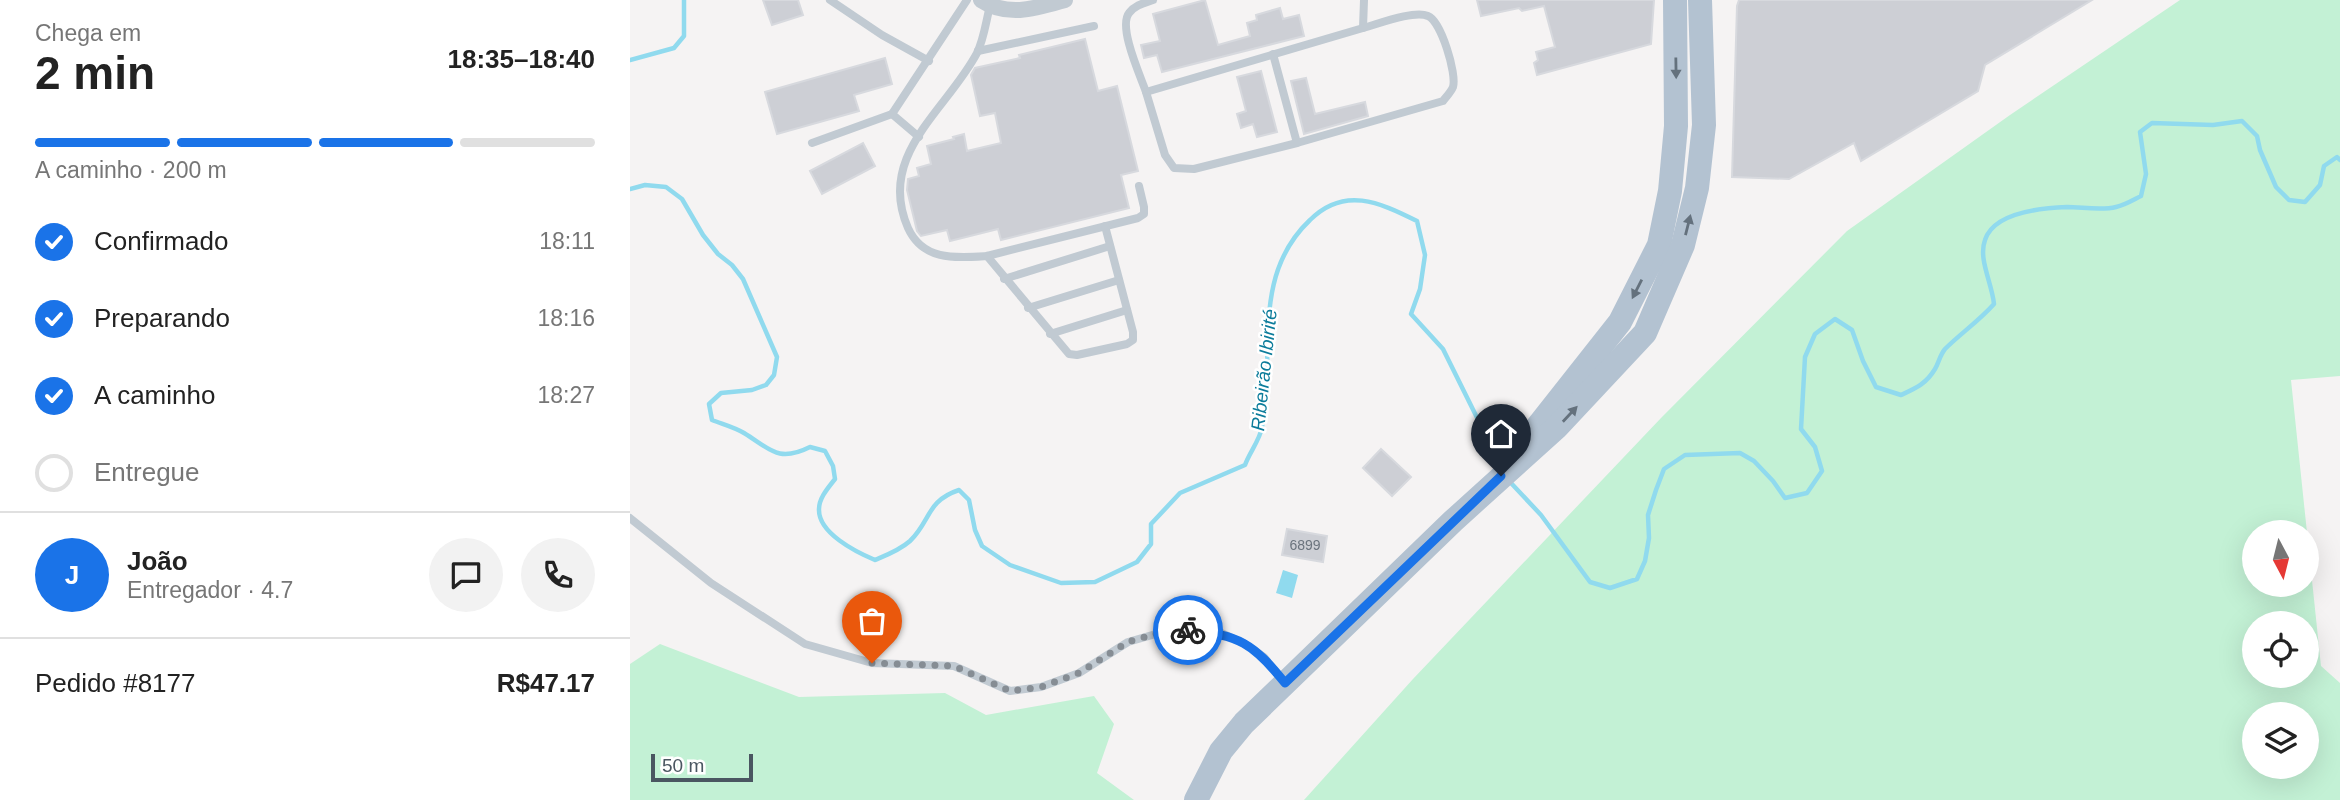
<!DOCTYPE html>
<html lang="pt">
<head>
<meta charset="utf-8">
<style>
	body { margin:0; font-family:Arial,sans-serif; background:#f2f2f2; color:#222; height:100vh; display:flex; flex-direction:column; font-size:26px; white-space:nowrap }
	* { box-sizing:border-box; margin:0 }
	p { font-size:23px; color:#767676 }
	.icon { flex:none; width:38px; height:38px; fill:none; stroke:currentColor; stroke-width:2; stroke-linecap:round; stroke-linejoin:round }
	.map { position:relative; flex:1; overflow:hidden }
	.drawer { display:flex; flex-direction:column; background:#fff; width:630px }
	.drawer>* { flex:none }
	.needle { width:46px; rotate:173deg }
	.tools { position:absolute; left:1612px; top:520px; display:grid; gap:14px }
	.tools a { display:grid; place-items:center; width:77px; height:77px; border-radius:50%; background:#fff; box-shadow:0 7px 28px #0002; font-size:35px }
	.scale { position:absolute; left:21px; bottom:18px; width:102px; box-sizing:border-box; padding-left:7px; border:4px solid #4a5661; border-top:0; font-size:19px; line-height:24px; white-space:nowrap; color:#4a5661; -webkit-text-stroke:5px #fff; paint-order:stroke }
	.pin { position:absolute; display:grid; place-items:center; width:60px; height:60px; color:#fff; margin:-72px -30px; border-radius:50% 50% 50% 0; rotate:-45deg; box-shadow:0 0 7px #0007 }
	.pin .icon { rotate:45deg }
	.courier { position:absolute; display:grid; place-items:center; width:70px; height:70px; margin:-35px; border:5px solid #1a73e8; border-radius:50%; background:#fff; color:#222; box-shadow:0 2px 9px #0007 }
	.head em { font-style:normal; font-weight:700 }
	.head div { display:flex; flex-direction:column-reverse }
	.head { display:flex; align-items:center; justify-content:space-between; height:119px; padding:0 35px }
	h1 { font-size:46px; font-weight:700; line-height:52px }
	.bar { display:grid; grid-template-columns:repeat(4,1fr); gap:10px 7px; align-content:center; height:84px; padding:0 35px }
	.bar i { height:9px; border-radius:5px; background:#e0e0e0 }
	.bar .active { background:#1a73e8 }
	.bar p { grid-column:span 4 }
	.line { display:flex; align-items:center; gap:18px; padding:0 35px; border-top:2px solid #e0e0e0 }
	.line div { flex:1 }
	.round { display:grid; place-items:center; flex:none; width:74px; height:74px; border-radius:37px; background:#f2f2f2 }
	ol { padding:0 35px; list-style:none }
	li { display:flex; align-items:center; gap:21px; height:77px }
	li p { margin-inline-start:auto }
	li .icon { padding:7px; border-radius:50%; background:#1a73e8; color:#fff; stroke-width:4 }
	li:last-child { color:#767676 }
	li i { width:38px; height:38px; border:4px solid #e0e0e0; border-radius:50% }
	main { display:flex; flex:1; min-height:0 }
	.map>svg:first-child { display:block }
</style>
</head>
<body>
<main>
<section class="drawer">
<div class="head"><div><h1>2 min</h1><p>Chega em</p></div><em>18:35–18:40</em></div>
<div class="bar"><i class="active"></i><i class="active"></i><i class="active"></i><i></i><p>A caminho · 200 m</p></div>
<ol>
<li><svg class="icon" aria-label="check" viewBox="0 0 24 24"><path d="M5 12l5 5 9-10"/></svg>Confirmado<p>18:11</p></li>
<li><svg class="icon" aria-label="check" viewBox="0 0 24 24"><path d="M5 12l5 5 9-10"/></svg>Preparando<p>18:16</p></li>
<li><svg class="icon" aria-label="check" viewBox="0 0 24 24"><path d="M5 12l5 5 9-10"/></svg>A caminho<p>18:27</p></li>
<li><i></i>Entregue</li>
</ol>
<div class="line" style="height:126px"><b class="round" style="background:#1a73e8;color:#fff">J</b><div><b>João</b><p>Entregador · 4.7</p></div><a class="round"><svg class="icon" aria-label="chat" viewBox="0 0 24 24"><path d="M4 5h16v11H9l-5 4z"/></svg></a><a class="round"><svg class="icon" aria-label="phone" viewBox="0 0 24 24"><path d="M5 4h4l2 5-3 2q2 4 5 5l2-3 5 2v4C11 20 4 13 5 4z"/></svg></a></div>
<div class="line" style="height:91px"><div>Pedido #8177</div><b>R$47.17</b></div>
</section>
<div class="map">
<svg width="1710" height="800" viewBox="0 0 1710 800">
	<rect width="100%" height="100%" fill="#f5f3f3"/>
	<!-- green -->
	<g fill="#c3f1d5" fill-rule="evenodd">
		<path d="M 1550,0 L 1710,0 L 1710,376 L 1661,380 L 1691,666 L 1710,683 L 1710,800 L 674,800 L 783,679 L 1031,418 L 1217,231 L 1380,115 ZM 1624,532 L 1676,532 L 1676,584 L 1624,584 ZM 1624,623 L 1676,623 L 1676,676 L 1624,676 ZM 1624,714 L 1676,714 L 1676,766 L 1624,766 Z"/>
		<path d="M 30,644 L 169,697 L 315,693 L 356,715 L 464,696 L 484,724 L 467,773 L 504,800 L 0,800 L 0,664 Z"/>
	</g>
	<!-- water -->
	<path fill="#90daee" d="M 653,570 L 668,575 L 662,598 L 646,593 Z"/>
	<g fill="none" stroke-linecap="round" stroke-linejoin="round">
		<!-- stream -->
		<g stroke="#90daee" stroke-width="4.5">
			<path d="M 0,60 L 44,48 L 54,36 L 54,0"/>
			<path d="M 0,189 L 15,185 L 36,187 L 52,199 L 73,235 L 88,254 L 102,265 L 113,279 L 147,357 L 144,375 L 136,385 L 122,390 L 91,393 L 79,404 L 82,420 C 92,424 104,427 114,433 C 140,449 148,463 180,447 L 195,451 L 203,466 L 205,479 C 198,488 189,498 189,509 C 188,533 226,552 245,560 C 257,555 270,550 280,541 C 301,521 296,501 329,490 L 339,500 L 345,530 L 352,546 L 380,565 L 431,583 L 465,582 L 507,562 L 521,544 L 521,524 L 550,493 L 615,465 C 619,453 630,440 632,427 C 646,355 620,277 680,220 C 714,186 749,202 787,221 L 795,255 L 790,289 L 781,314 L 813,349 L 868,460"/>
			<path d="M 881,483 L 911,515 L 960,582 L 980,588 L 1007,579 L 1015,561 L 1019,538 L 1018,515 L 1026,490 L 1034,469 L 1055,455 L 1110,453 L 1124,461 L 1143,481 L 1155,498 L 1177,493 L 1192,471 L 1185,447 L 1171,429 L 1175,357 L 1185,334 L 1205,319 L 1222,330 L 1233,361 L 1246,387 L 1271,395 C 1286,388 1296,384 1305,369 C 1309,362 1310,355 1315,349 C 1331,333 1349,321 1364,304 C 1362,283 1348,259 1355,240 C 1364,212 1412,208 1437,207 C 1452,207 1471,211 1486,207 C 1495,205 1503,200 1511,196 L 1516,174 L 1510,132 L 1522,123 L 1583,125 L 1612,121 L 1627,136 L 1630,150 L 1646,187 L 1659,200 L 1675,202 L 1690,185 L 1694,166 L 1707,157 L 1710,160"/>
		</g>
	</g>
	<!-- building -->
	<g fill="#cdcfd5" stroke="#d7d9de" stroke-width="2">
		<path d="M 133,0 L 168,0 L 173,15 L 142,25 Z"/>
		<path d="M 575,0 L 588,45 L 620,36 L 617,23 L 627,20 L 626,15 L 650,8 L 653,19 L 669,15 L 674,36 L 532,72 L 527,55 L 514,58 L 511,45 L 530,41 L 523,14 Z"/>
		<path d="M 847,0 L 1024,0 L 1021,44 L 907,75 L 904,63 L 908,60 L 906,52 L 925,47 L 914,6 L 892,11 L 889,8 L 851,16 Z"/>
		<path d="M 1109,0 L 1462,0 L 1355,65 L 1348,91 L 1231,161 L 1224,143 L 1159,179 L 1102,177 L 1107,6 Z"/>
		<path d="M 455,39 L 468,91 L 487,86 L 508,171 L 491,175 L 499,208 L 371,240 L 368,229 L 320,241 L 317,230 L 291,236 L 287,231 L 277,190 L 278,179 L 289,176 L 287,168 L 301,164 L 297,146 L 324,139 L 323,137 L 334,134 L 337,151 L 371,143 L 365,113 L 350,116 L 341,75 L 345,68 L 390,58 L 389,55 Z"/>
		<path d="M 255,58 L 262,84 L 224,95 L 229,111 L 147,134 L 135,92 Z"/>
		<path d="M 631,71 L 647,132 L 627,137 L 623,124 L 611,128 L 607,114 L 616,111 L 607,77 Z"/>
		<path d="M 676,78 L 685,114 L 735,102 L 738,116 L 674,134 L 661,81 Z"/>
		<path d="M 233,143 L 245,166 L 192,194 L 180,171 Z"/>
		<path d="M 751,449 L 781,477 L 762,496 L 733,468 Z"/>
		<path d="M 657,529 L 697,536 L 693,562 L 652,555 Z"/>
	</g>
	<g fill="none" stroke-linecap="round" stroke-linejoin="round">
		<!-- service -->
		<g stroke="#c1cad2" stroke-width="8">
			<path d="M 200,0 L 252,35 L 299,61"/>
			<path d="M 523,0 C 514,3 505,5 499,13 C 488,27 510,75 516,92 L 733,28 L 734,0"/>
			<path d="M 360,6 C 356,21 354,39 347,53 C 317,110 246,155 278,228 C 293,261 325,258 357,256 L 508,218 L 514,214 L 514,207 L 509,186"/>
			<path d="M 348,51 L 464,26"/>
			<path d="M 643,54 L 667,143"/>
			<path d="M 516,92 L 535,155 L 544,168 L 564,169 L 667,143 L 813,101 C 816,97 821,92 823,87 C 827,74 811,21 798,16 C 784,10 748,24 733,28"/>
			<path d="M 289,137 L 262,114 L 337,0"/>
			<path d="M 182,143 L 262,114"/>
			<path d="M 357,256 L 439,354 L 447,355 L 497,344 L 503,340 L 503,332 L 475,226"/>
			<path d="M 374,279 L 480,246"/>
			<path d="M 398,308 L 489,280"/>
			<path d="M 420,334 L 497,310"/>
			<path d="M 0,518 L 81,583 L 175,644 L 242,663 L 324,666 L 380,691 L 411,687 L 449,673 L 498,642 L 543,629 L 589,632 L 615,644 L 634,657 L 653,681"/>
		</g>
		<!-- minor -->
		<path stroke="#c1cad2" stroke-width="16" d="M 351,0 C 378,18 407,8 435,0"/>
		<!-- primary -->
		<g stroke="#b3c2d1" stroke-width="24">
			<path d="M 896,441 L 990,322 L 1029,245 L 1040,191 L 1046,126 L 1045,0"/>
			<path d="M 566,800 L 591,751 L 614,723 L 823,521 L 927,427 L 1015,333 L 1053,245 L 1067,188 L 1074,125 L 1070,0"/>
		</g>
	</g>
	<!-- one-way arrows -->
	<defs><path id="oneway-solid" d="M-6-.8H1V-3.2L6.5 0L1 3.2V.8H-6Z" transform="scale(1.75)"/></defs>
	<g fill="#64717d">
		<use href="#oneway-solid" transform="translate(1046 68) rotate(89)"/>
		<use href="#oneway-solid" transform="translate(1058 225) rotate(-76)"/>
		<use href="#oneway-solid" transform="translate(1007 289) rotate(117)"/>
		<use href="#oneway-solid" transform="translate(940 414) rotate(-47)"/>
	</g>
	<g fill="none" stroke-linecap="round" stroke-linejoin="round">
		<!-- done -->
		<path stroke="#868d94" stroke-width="7" stroke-dasharray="0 12.6" d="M 242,663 L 324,666 L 380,691 L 411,687 L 449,673 L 498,642 L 543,629 L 558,630"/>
		<!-- route -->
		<path stroke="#1a73e8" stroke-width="9" d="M 558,630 C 608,634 624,644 655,683 L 871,476"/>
	</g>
	<g text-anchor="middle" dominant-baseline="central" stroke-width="5" stroke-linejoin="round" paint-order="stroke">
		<!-- number labels -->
		<g font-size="14" fill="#6b747e">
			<text x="675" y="545">6899</text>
		</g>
		<!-- water labels -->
		<g font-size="19" font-style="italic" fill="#0c7c9b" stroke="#fff">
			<text transform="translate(634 370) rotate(-84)">Ribeirão Ibirité</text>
		</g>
	</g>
</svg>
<div class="tools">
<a><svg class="needle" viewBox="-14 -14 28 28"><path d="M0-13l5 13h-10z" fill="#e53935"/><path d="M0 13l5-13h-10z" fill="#767676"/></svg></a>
<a><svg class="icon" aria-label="locate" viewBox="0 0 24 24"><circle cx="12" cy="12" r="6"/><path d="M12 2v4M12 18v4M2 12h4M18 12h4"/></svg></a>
<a><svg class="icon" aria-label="layers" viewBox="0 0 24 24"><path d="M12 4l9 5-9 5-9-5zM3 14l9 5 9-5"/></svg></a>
</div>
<div class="scale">50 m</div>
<div class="pin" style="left:242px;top:663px;background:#ea580c"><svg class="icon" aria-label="bag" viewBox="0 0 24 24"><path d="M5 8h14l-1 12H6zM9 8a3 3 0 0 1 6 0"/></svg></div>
<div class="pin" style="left:871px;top:476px;background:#1f2937"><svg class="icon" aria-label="home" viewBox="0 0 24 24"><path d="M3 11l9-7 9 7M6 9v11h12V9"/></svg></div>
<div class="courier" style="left:558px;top:630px"><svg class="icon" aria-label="bike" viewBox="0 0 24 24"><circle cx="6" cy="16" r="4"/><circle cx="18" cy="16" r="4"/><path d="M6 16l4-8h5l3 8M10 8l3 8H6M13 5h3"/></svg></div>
</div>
</main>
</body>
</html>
